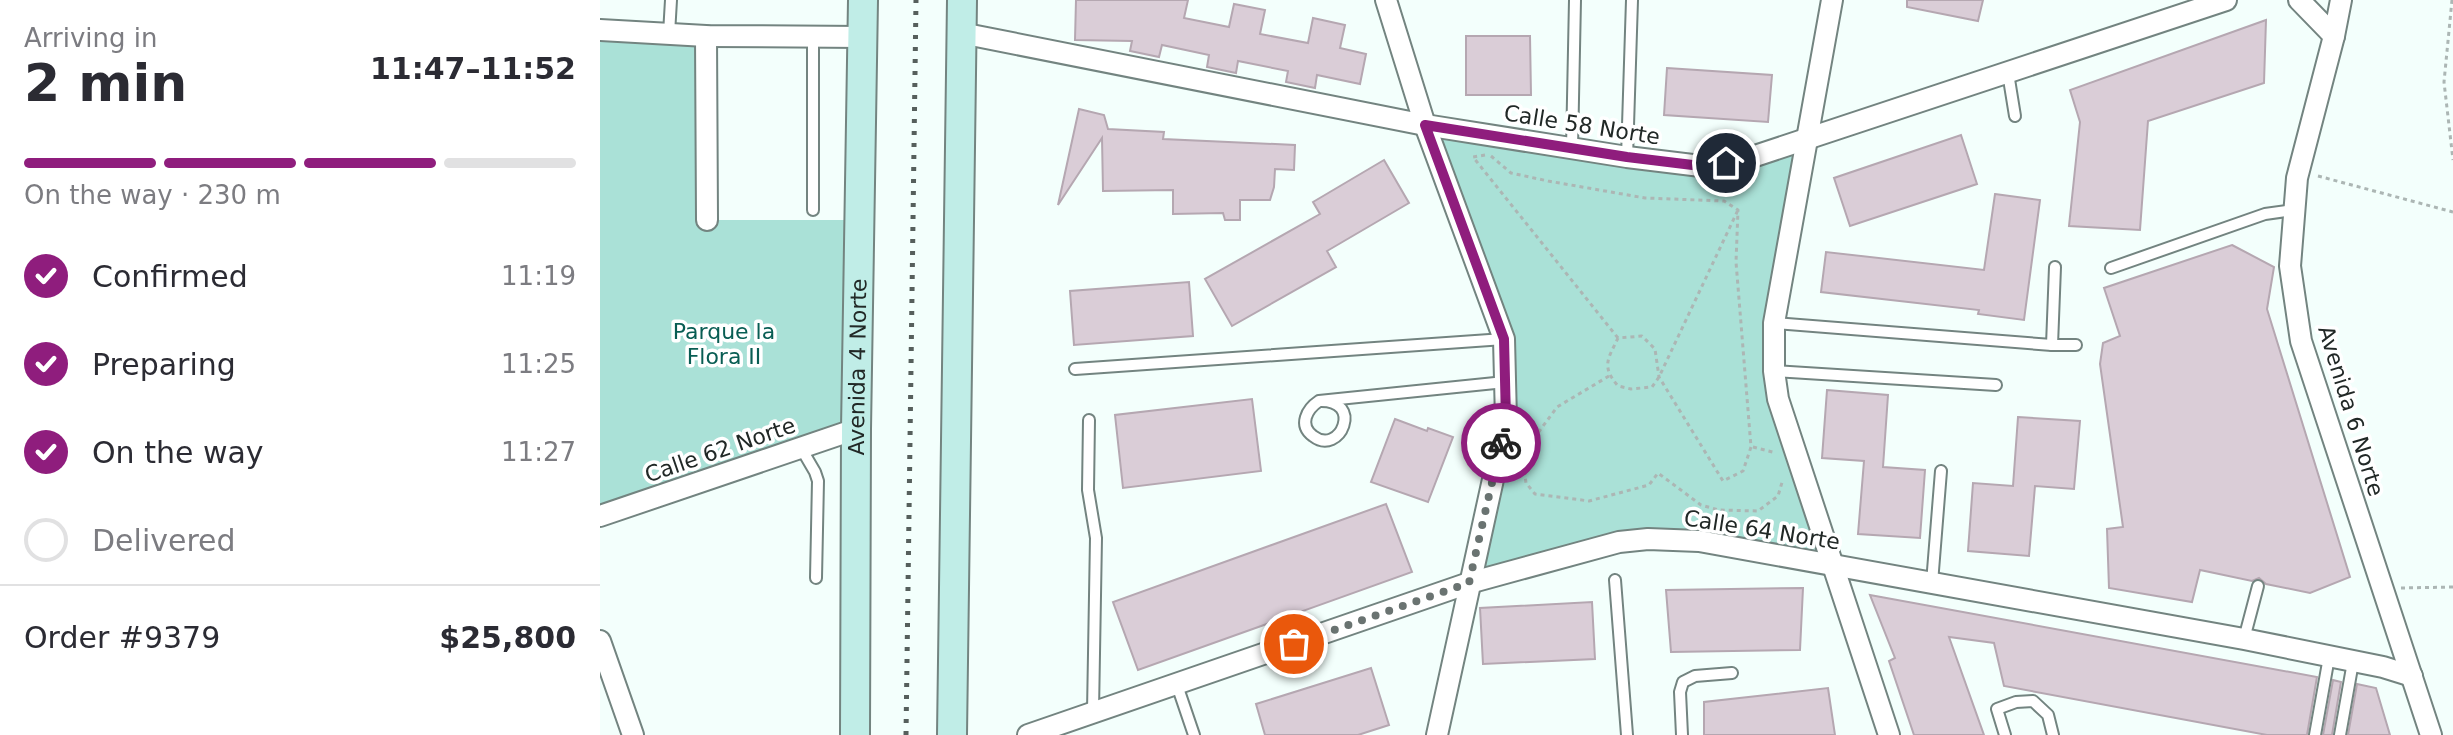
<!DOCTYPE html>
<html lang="en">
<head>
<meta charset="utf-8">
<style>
	body { margin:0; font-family:"DejaVu Sans",sans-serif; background:#f2f2f3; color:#2b2b33; height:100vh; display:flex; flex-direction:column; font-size:30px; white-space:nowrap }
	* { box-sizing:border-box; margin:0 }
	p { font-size:26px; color:#7c7c81 }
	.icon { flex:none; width:44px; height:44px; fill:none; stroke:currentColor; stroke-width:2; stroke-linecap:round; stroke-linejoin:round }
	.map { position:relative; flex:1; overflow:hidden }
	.sheet { display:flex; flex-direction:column; background:#fff; width:600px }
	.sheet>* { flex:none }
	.pin { position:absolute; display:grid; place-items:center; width:68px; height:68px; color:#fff; margin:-34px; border:4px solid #fff; border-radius:50%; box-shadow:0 2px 8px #0007 }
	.courier { position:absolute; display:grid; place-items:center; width:80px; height:80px; margin:-40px; border:6px solid #8f1d7d; border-radius:50%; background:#fff; color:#222; box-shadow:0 2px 10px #0007 }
	.head em { font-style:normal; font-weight:600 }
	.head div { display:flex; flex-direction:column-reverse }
	.head { display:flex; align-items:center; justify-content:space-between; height:136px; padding:0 24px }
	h1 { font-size:52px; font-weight:600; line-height:60px }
	.bar { display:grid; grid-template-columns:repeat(4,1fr); gap:12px 8px; align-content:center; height:96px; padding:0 24px }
	.bar i { height:10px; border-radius:6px; background:#e1e1e2 }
	.bar .selected { background:#8f1d7d }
	.bar p { grid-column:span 4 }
	.line { display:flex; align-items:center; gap:20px; padding:0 24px; border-top:2px solid #e1e1e2 }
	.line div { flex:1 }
	ol { padding:0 24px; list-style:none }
	li { display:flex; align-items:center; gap:24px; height:88px }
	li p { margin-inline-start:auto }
	li .icon { padding:8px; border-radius:50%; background:#8f1d7d; color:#fff; stroke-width:4 }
	li:last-child { color:#7c7c81 }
	li i { width:44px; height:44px; border:4px solid #e1e1e2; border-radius:50% }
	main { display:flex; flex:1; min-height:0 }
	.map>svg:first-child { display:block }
</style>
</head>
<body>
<main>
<section class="sheet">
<div class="head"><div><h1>2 min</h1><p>Arriving in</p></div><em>11:47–11:52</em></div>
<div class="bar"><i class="selected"></i><i class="selected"></i><i class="selected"></i><i></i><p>On the way · 230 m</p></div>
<ol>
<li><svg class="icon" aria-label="check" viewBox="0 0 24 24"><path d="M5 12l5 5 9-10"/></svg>Confirmed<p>11:19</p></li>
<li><svg class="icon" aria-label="check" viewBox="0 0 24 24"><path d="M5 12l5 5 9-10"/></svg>Preparing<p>11:25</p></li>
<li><svg class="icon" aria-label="check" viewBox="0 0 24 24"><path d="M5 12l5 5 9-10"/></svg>On the way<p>11:27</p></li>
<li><i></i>Delivered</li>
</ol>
<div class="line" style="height:104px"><div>Order #9379</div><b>$25,800</b></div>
</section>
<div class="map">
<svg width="1853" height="735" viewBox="0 0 1853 735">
	<rect width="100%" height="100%" fill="#f3fffc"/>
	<!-- green -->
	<g fill="#aae1d7">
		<path d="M 0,30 L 106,36 L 107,220 L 260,220 L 256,429 L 0,516 Z"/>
		<path d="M 825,125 L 1109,167 L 1206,139 L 1174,371 L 1235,565 L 1048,539 L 869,583 L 906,420 L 904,339 Z"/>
	</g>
	<!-- building -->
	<g fill="#dacdd7" stroke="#b5a7b1" stroke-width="2">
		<path d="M 476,0 L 588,0 L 584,18 L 629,27 L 634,4 L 665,10 L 660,34 L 708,43 L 713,18 L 745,25 L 740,48 L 766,54 L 760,84 L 717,75 L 715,88 L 686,82 L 688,71 L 638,61 L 636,73 L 607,67 L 609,55 L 562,45 L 559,57 L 530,51 L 532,41 L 475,40 Z"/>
		<path d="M 1307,0 L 1383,0 L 1378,21 L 1307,7 Z"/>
		<path d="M 1666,20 L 1664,83 L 1548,121 L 1540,230 L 1469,226 L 1480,122 L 1470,90 Z"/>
		<path d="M 866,36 L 930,36 L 931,95 L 866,95 Z"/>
		<path d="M 1067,68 L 1172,75 L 1168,122 L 1064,115 Z"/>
		<path d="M 479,109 L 504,115 L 508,129 L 564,132 L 563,139 L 695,145 L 694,170 L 675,169 L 674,187 L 670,200 L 640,200 L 640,220 L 625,220 L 623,213 L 573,214 L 573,190 L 503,191 L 502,138 L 458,205 Z"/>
		<path d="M 1361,135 L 1377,184 L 1250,226 L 1234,178 Z"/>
		<path d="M 784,160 L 809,203 L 727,251 L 736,267 L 632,326 L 605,279 L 720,214 L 713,202 Z"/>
		<path d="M 1395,194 L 1440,200 L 1424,320 L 1378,314 L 1379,310 L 1221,292 L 1226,252 L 1384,270 Z"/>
		<path d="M 1632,245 L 1674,267 L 1667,309 L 1750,577 L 1710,593 L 1666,584 L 1659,578 L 1652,581 L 1600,570 L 1592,602 L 1509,588 L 1507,529 L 1523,527 L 1500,364 L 1503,343 L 1520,336 L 1504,288 Z"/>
		<path d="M 589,282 L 593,336 L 474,345 L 470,291 Z"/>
		<path d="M 1227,390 L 1288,395 L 1283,467 L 1325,470 L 1320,538 L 1258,534 L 1264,461 L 1222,458 Z"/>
		<path d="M 652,399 L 661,471 L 523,488 L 515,415 Z"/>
		<path d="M 1418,417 L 1480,421 L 1474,489 L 1435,486 L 1429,556 L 1368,551 L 1373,483 L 1413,486 Z"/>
		<path d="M 795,419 L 827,431 L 828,428 L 853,437 L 828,502 L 771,482 Z"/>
		<path d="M 786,504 L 812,572 L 538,670 L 513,602 Z"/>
		<path d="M 1203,588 L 1200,650 L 1071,652 L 1066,590 Z"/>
		<path d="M 1270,595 L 1717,677 L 1707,735 L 1667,735 L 1404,686 L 1394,643 L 1349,637 L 1384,735 L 1314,735 L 1289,661 L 1295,658 Z"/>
		<path d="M 992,602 L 995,659 L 883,664 L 880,608 Z"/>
		<path d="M 771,668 L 789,725 L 758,735 L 665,735 L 656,704 Z"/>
		<path d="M 1733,680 L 1741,682 L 1732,735 L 1723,735 Z"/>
		<path d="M 1757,684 L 1776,688 L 1790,735 L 1748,735 Z"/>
		<path d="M 1228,688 L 1235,735 L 1104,735 L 1104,702 Z"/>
	</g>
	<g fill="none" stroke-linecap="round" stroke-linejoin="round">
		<!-- lane casing -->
		<g stroke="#738480" stroke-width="14">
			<g id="lane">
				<path d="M 69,34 L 71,0"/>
				<path d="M 1408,73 L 1415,116"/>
				<path d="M 972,148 L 975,0"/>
				<path d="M 1027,157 L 1032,0"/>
				<path d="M 213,210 L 213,37"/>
				<path d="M 1511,268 L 1665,214 L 1694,210"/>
				<path d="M 1174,323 L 1452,345 L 1476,345"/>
				<path d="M 1452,345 L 1455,267"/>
				<path d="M 475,369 L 904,339"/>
				<path d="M 1174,371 L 1396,385"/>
				<path d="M 719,401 C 765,399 740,457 713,436 C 698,425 707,409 719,401 L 905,382"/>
				<path d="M 489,420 L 488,490 L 496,538 L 493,711"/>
				<path d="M 201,448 L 215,472 L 218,481 L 216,578"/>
				<path d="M 1015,580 L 1027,735"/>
				<path d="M 1332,583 L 1341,471"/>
				<path d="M 1644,639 L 1658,586"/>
				<path d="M 577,685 L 594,735"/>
				<path d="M 1082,735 L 1080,692 L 1083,682 L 1095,676 L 1132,673"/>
				<path d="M 1405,735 L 1397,709 L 1416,702 L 1433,701 L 1448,715 L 1453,735"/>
				<path d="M 1715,735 L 1729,657"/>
				<path d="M 1740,735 L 1753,662"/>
			</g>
		</g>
		<!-- street casing -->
		<g stroke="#738480" stroke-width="24">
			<g id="street">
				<path d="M 786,0 L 825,125 L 904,339 L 906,420 L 837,735"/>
				<path d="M 1232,0 L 1174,323 L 1174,371 L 1178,399 L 1289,735"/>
				<path d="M 1699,0 L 1734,36"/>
				<path d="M 1741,0 L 1734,36 L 1697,178 L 1690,266 L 1701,341 L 1831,735"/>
				<path d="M 0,30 L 106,36 L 263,37"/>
				<path d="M 361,33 L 825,125 L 1027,157 L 1109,167 L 1143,160 L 1626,0"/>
				<path d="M 106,36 L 107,220"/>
				<path d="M 0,516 L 256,429"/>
				<path d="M 0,641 L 33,735"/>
				<path d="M 428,735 L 869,583 L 1019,542 L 1048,539 L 1099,541 L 1644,639 L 1783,667 L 1812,676"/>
			</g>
		</g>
		<!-- secondary casing -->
		<g stroke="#738480" stroke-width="32">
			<g id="secondary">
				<path id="s1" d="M 255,735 L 256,429 L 263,0"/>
				<path d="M 352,735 L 362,0"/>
			</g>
		</g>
		<!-- path -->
		<g stroke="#acb6b4" stroke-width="3" stroke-dasharray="4 4" stroke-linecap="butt">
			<path d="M 1852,0 L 1844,82 L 1853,160"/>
			<path d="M 885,155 L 873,157 L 1018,338"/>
			<path d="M 891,156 L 911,173 L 948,181 L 1045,198 L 1124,201 L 1138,210 L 1136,262 L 1151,447 L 1143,471 L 1123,481 L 1059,377 L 1055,349 L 1042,336 L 1018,338 C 1008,359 1001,366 1018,386 L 1031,389 L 1052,387 L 1059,377 L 1138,210"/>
			<path d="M 1718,176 L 1853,212"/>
			<path d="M 1009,376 L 957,407 L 922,455 L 926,483 L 935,494 L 989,501 L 1049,485 L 1058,473 L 1101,505 L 1119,510 L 1158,511 L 1178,496 L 1183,479"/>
			<path d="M 1153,447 L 1176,453"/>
			<path d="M 1801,588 L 1853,587"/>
		</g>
		<!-- lane -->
		<use href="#lane" stroke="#fff" stroke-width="10"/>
		<!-- street -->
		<use href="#street" stroke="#fff" stroke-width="20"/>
		<!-- secondary -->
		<use href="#secondary" stroke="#c0ede7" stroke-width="28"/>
		<!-- rail -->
		<path stroke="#565f5c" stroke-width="5" stroke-dasharray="4 8" stroke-linecap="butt" d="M 306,735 L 316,0"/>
	</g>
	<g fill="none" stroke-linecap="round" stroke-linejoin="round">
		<!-- done -->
		<path stroke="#6a7371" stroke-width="8" stroke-dasharray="0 14.4" d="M 694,644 L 869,583 L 901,443"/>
		<!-- route -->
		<path stroke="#8f1d7d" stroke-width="10" d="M 901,443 L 906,420 L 904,339 L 825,125 L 1027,157 L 1109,167 L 1126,163"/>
	</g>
	<g text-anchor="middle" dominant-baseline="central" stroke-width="7" stroke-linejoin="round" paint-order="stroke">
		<!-- street labels -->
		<g font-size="22" fill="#212826" stroke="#fff">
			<text transform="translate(982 125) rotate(9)">Calle 58 Norte</text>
			<text stroke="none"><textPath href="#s1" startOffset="368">Avenida 4 Norte</textPath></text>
			<text transform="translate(1751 411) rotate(73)">Avenida 6 Norte</text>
			<text transform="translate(120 450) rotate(-19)">Calle 62 Norte</text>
			<text transform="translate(1162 530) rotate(9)">Calle 64 Norte</text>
		</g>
		<!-- park labels -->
		<g font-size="22" fill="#085d53" stroke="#fff">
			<text x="124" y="331">Parque la<tspan x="124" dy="25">Flora II</tspan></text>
		</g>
	</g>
</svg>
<div class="pin" style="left:694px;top:644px;background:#ea580c"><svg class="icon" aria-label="bag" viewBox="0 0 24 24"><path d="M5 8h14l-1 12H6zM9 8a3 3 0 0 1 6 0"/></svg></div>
<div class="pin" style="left:1126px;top:163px;background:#1f2937"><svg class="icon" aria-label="home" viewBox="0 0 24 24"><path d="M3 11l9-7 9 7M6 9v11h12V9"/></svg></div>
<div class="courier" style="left:901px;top:443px"><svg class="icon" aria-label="bike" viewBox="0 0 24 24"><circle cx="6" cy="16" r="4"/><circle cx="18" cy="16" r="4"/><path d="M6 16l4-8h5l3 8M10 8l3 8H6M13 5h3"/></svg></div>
</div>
</main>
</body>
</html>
